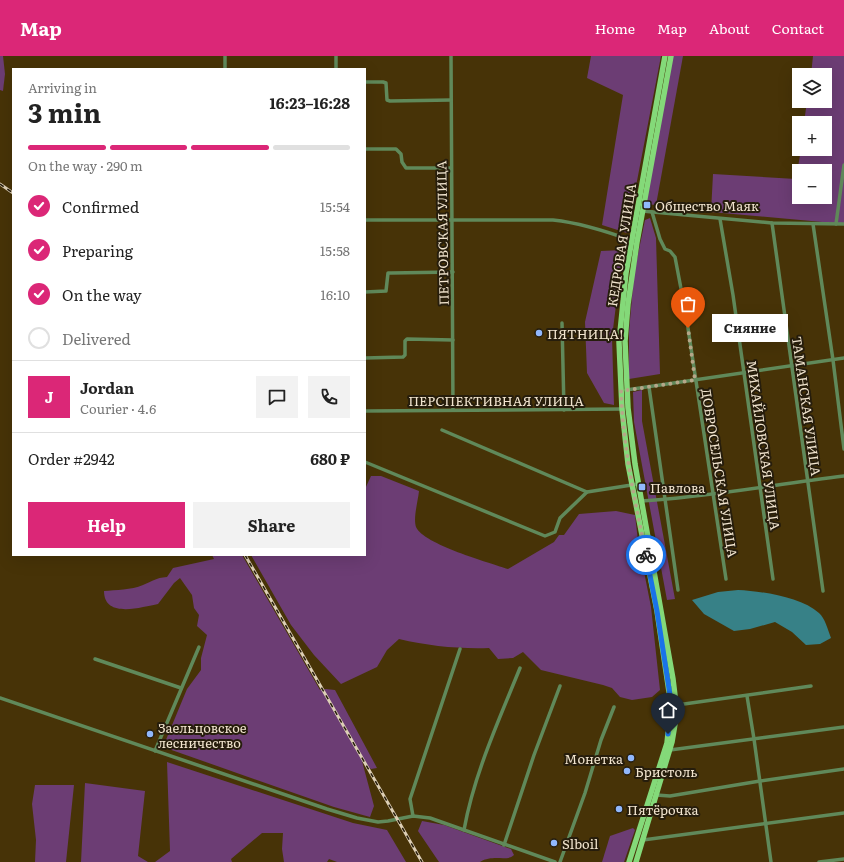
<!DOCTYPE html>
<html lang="en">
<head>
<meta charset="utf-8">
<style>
	body { margin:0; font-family:Literata,serif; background:#f2f2f2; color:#222; height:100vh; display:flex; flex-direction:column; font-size:15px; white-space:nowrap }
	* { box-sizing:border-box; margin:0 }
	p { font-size:13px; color:#767676 }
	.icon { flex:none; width:22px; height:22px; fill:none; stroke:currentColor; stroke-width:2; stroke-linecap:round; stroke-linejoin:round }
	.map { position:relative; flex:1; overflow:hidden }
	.panel { position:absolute; left:12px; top:12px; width:354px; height:488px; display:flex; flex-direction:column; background:#fff; border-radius:0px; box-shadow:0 4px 16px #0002 }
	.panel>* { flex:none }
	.buttons { position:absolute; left:792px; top:12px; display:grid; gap:8px }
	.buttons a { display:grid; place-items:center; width:40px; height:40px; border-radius:0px; background:#fff; box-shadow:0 4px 16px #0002; font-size:20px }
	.pin { position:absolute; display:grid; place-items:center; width:34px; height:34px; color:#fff; margin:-41px -17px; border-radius:50% 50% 50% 0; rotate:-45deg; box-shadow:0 0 4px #0007 }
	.pin .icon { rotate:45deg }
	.courier { position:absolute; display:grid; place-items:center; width:40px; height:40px; margin:-20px; border:3px solid #1a73e8; border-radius:50%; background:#fff; color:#222; box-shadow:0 1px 5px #0007 }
	.bubble { position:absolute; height:28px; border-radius:0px; background:#fff; box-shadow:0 4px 16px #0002; font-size:13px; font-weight:700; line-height:28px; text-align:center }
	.summary em { font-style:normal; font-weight:700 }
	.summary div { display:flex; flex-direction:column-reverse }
	.summary { display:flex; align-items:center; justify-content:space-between; height:68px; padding:0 16px }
	h1 { font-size:26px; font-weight:700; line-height:30px }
	.bar { display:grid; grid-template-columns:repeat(4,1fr); gap:6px 4px; align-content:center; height:48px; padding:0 16px }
	.bar i { height:5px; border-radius:3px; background:#e0e0e0 }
	.bar .selected { background:#db2777 }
	.bar p { grid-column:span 4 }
	.line { display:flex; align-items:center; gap:10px; padding:0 16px; border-top:1px solid #e0e0e0 }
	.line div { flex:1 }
	.round { display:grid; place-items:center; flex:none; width:42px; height:42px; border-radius:0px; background:#f2f2f2 }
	ol { padding:0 16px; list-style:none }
	li { display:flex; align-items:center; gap:12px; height:44px }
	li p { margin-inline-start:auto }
	li .icon { padding:4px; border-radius:50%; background:#db2777; color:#fff; stroke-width:4 }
	li:last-child { color:#767676 }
	li i { width:22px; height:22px; border:2px solid #e0e0e0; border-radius:50% }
	.button { display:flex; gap:8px; margin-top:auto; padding:8px 16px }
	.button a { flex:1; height:46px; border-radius:0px; background:#db2777; color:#fff; font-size:16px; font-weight:700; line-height:46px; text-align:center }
	.button a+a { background:#f2f2f2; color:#222 }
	header { display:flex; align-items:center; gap:24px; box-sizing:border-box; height:56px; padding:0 20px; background:#db2777; color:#fff }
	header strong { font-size:19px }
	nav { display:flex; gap:22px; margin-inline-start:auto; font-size:14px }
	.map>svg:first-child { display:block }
</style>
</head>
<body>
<header>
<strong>Map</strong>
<nav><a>Home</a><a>Map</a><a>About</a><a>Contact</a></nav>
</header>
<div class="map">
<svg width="844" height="806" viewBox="0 0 844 806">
	<rect width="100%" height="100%" fill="#473307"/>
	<!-- green -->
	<g fill="#6c3d74" fill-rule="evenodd">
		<path d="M 0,0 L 3,0 L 5,18 L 3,35 L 0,34 Z"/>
		<path d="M 591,0 L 661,0 L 627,177 L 602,169 L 623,39 L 587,22 Z"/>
		<path d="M 672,0 L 683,0 L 656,149 L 645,148 Z"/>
		<path d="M 813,0 L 844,0 L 844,168 L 711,156 L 713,118 L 796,123 L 801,93 L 825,93 L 825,67 L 804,67 L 807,45 L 825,45 L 825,19 L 811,19 ZM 799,115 L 825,115 L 825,141 L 799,141 Z"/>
		<path d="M 650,162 L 656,182 L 660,318 L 629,323 L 629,276 L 634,218 L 645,164 Z"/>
		<path d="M 623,194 L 612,281 L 614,349 L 604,347 L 587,317 L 585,266 L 601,195 Z"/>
		<path d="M 642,334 L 642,365 L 675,543 L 667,544 L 634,366 L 633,336 Z"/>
		<path d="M 371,420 L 381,420 L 419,435 C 418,445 413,462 416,471 C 423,488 490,507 508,513 L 554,486 L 559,479 L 564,479 L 579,458 L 616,455 L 635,459 L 638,485 L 651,551 L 660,634 L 652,641 L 632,644 L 620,641 L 612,632 L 603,629 L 541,614 L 523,596 L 513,602 L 498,603 L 489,592 C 458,593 429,590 399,583 L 387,594 L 377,611 L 341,628 L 314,599 L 291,569 L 251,499 L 365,499 L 365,433 Z"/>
		<path d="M 212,499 L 242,499 L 320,634 L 326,633 L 335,634 L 377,712 L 371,713 L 362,705 L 374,750 L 370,761 L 334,751 L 163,691 L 187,633 L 201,614 L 201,602 L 207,579 L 197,570 L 199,559 L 194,552 L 192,539 L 180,522 L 174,527 L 158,548 C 142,551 104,563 104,535 C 116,534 131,534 143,529 C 153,525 155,522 167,521 L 173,512 L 214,503 Z"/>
		<path d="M 167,706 L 353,767 L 387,774 L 406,806 L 337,806 L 329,803 L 327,806 L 284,806 L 282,793 L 283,777 L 262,777 L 231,803 L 232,806 L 155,806 L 170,795 Z"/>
		<path d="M 85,727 L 145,735 L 138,800 L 148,806 L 81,806 Z"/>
		<path d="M 35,729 L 74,729 L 66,806 L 35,806 L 36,784 L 32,748 Z"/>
		<path d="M 422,765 L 444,769 L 511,793 L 514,799 C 507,806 493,798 480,806 L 439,806 L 418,775 Z"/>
		<path d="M 633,772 L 635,774 L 624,806 L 602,806 L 610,780 Z"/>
	</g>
	<!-- water -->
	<path fill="#378187" d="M 738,534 C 761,535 801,541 819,557 C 825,562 828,574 831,582 L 820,588 L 806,589 L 792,576 L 775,566 L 750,573 L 734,575 L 704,558 L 692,544 L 718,536 Z"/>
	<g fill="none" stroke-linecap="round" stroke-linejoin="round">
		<!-- street -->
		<g stroke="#60895a" stroke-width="3.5">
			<path d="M 336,0 L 336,13"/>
			<path d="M 451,0 L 453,354"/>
			<path d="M 225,13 L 225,0"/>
			<path d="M 365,26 L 383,26 L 386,27 L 387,44 L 390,45 L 451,44"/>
			<path d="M 365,93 L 396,93 L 401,98 L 402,106 L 406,112 L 451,112"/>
			<path d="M 642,155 L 772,167 L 844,168"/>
			<path d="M 652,156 L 660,183 L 665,193 L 670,195 L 675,201 L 686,259 L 726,523"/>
			<path d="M 720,163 L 733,239 L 773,523"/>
			<path d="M 365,164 L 553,164 C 581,167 606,175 633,185"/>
			<path d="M 772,167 L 823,535"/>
			<path d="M 813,168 L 833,304 L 844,393"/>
			<path d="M 836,168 L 844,109"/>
			<path d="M 365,236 L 386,235 L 388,217 L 391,217 L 453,216"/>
			<path d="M 562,267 L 564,354"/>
			<path d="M 365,302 L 403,301 L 405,299 L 405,285 L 407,283 L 453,284"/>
			<path d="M 649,331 L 678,534"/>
			<path d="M 626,334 L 844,302"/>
			<path d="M 365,355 L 623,353"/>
			<path d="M 442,374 L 587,436 L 638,428"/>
			<path d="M 365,406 L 545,480 L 555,476 L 560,462 L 587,436"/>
			<path d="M 641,445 C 709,441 776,428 844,420"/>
			<path d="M 95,603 L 181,632"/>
			<path d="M 747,640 L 754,683 L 771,806"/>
			<path d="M 0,642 L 327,753 L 357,762 L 378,766 L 388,765 L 413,760 L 430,762 L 555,806"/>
			<path d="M 677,649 L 811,630"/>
			<path d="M 670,694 L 844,671"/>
			<path d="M 155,695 L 199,591"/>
			<path d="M 656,739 L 670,740 L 760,725 L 844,713"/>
			<path d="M 413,760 L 410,743 L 460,593"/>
			<path d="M 464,774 C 474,718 499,664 520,612"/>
			<path d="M 643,784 L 844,757"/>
			<path d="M 504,789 L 534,699 L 560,630"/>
			<path d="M 560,806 L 585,737 L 601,684 L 614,651"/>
			<path d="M 819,806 L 844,803"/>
		</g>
		<!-- primary -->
		<g stroke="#84d979" stroke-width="5.5">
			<path d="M 629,806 L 667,687 L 671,649 L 657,555 L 628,408 L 622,353 L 619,286 L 626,217 L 665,0"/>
			<path d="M 636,806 L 672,686 L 677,656 L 673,623 L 635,408 L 628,352 L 625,285 L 628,248 L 637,186 L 671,0"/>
		</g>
		<!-- rail casing -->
		<g stroke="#ddcfb6" stroke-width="3">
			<g id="rail">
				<path d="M 0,128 L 13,137"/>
				<path d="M 245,499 L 422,806"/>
			</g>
		</g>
		<!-- rail -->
		<use href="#rail" stroke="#261d0c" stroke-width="1.5" stroke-dasharray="4.5" stroke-linecap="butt"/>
	</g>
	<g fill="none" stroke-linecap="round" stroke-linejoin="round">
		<!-- done -->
		<path stroke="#b6a789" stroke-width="4" stroke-dasharray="0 7.2" d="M 646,499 C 635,445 623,391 621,335 L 695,324 L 688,272"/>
		<!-- route -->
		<path stroke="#1a73e8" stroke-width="5" d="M 646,499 L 657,555 L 670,639 L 671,649 L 668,678"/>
	</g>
	<!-- markers -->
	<g fill="#91b8fd" stroke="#261d0c" stroke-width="1.5">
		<rect x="643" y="145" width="8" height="8" rx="2"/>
		<circle cx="539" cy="277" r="4"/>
		<rect x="638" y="427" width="8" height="8" rx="2"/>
		<circle cx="150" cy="678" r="4"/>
		<circle cx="631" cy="702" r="4"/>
		<circle cx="627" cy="715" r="4"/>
		<circle cx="619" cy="753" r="4"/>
		<circle cx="554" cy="787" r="4"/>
	</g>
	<g text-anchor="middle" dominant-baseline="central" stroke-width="4" stroke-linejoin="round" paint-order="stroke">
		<!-- poi labels -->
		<g font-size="13" fill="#f2e5cf" stroke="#261d0c" text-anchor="start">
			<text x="655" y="149">Общество Маяк</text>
			<text x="547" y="277">ПЯТНИЦА!</text>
			<text x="650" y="431">Павлова</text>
			<text x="158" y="671">Заельцовское<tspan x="158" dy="15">лесничество</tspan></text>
			<text x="623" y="702" text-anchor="end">Монетка</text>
			<text x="635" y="715">Бристоль</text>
			<text x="627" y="753">Пятёрочка</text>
			<text x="562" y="787">Slboil</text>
		</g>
		<!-- street labels -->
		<g font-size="13" fill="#f2e5cf" stroke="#261d0c">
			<text transform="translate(442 177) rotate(-91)">ПЕТРОВСКАЯ УЛИЦА</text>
			<text transform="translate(621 189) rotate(-81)">КЕДРОВАЯ УЛИЦА</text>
			<text x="496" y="344">ПЕРСПЕКТИВНАЯ УЛИЦА</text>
			<text transform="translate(807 350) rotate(82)">ТАМАНСКАЯ УЛИЦА</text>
			<text transform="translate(764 389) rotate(82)">МИХАЙЛОВСКАЯ УЛИЦА</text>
			<text transform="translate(720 417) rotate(81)">ДОБРОСЕЛЬСКАЯ УЛИЦА</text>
		</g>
	</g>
</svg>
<div class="buttons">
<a><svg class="icon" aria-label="layers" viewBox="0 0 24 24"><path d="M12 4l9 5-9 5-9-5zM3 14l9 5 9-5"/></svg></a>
<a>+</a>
<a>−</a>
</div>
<div class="pin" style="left:688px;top:272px;background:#ea580c"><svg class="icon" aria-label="bag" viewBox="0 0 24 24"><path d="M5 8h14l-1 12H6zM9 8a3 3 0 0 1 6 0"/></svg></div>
<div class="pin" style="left:668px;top:678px;background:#1f2937"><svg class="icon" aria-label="home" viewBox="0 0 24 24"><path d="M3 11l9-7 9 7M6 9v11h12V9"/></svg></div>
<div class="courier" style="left:646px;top:499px"><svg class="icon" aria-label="bike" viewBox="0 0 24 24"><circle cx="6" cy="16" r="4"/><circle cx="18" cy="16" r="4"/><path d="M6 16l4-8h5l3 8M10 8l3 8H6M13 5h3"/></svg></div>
<div class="bubble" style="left:712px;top:258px;width:76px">Сияние</div>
<section class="panel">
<div class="summary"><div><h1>3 min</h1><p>Arriving in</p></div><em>16:23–16:28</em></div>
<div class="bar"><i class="selected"></i><i class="selected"></i><i class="selected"></i><i></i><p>On the way · 290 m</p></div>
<ol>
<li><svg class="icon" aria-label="check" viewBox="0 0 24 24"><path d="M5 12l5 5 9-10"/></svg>Confirmed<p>15:54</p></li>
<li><svg class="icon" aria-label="check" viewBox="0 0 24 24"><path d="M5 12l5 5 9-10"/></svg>Preparing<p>15:58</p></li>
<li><svg class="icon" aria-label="check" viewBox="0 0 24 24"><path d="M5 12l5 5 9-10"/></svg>On the way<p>16:10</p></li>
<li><i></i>Delivered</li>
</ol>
<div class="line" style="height:72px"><b class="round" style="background:#db2777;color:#fff">J</b><div><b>Jordan</b><p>Courier · 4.6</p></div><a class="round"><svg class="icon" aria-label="chat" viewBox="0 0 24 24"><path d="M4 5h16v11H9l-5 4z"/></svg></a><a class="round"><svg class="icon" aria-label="phone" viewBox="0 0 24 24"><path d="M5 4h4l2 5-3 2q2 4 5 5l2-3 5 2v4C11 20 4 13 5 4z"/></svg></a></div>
<div class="line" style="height:52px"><div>Order #2942</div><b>680 ₽</b></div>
<div class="button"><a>Help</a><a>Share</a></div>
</section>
</div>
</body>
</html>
